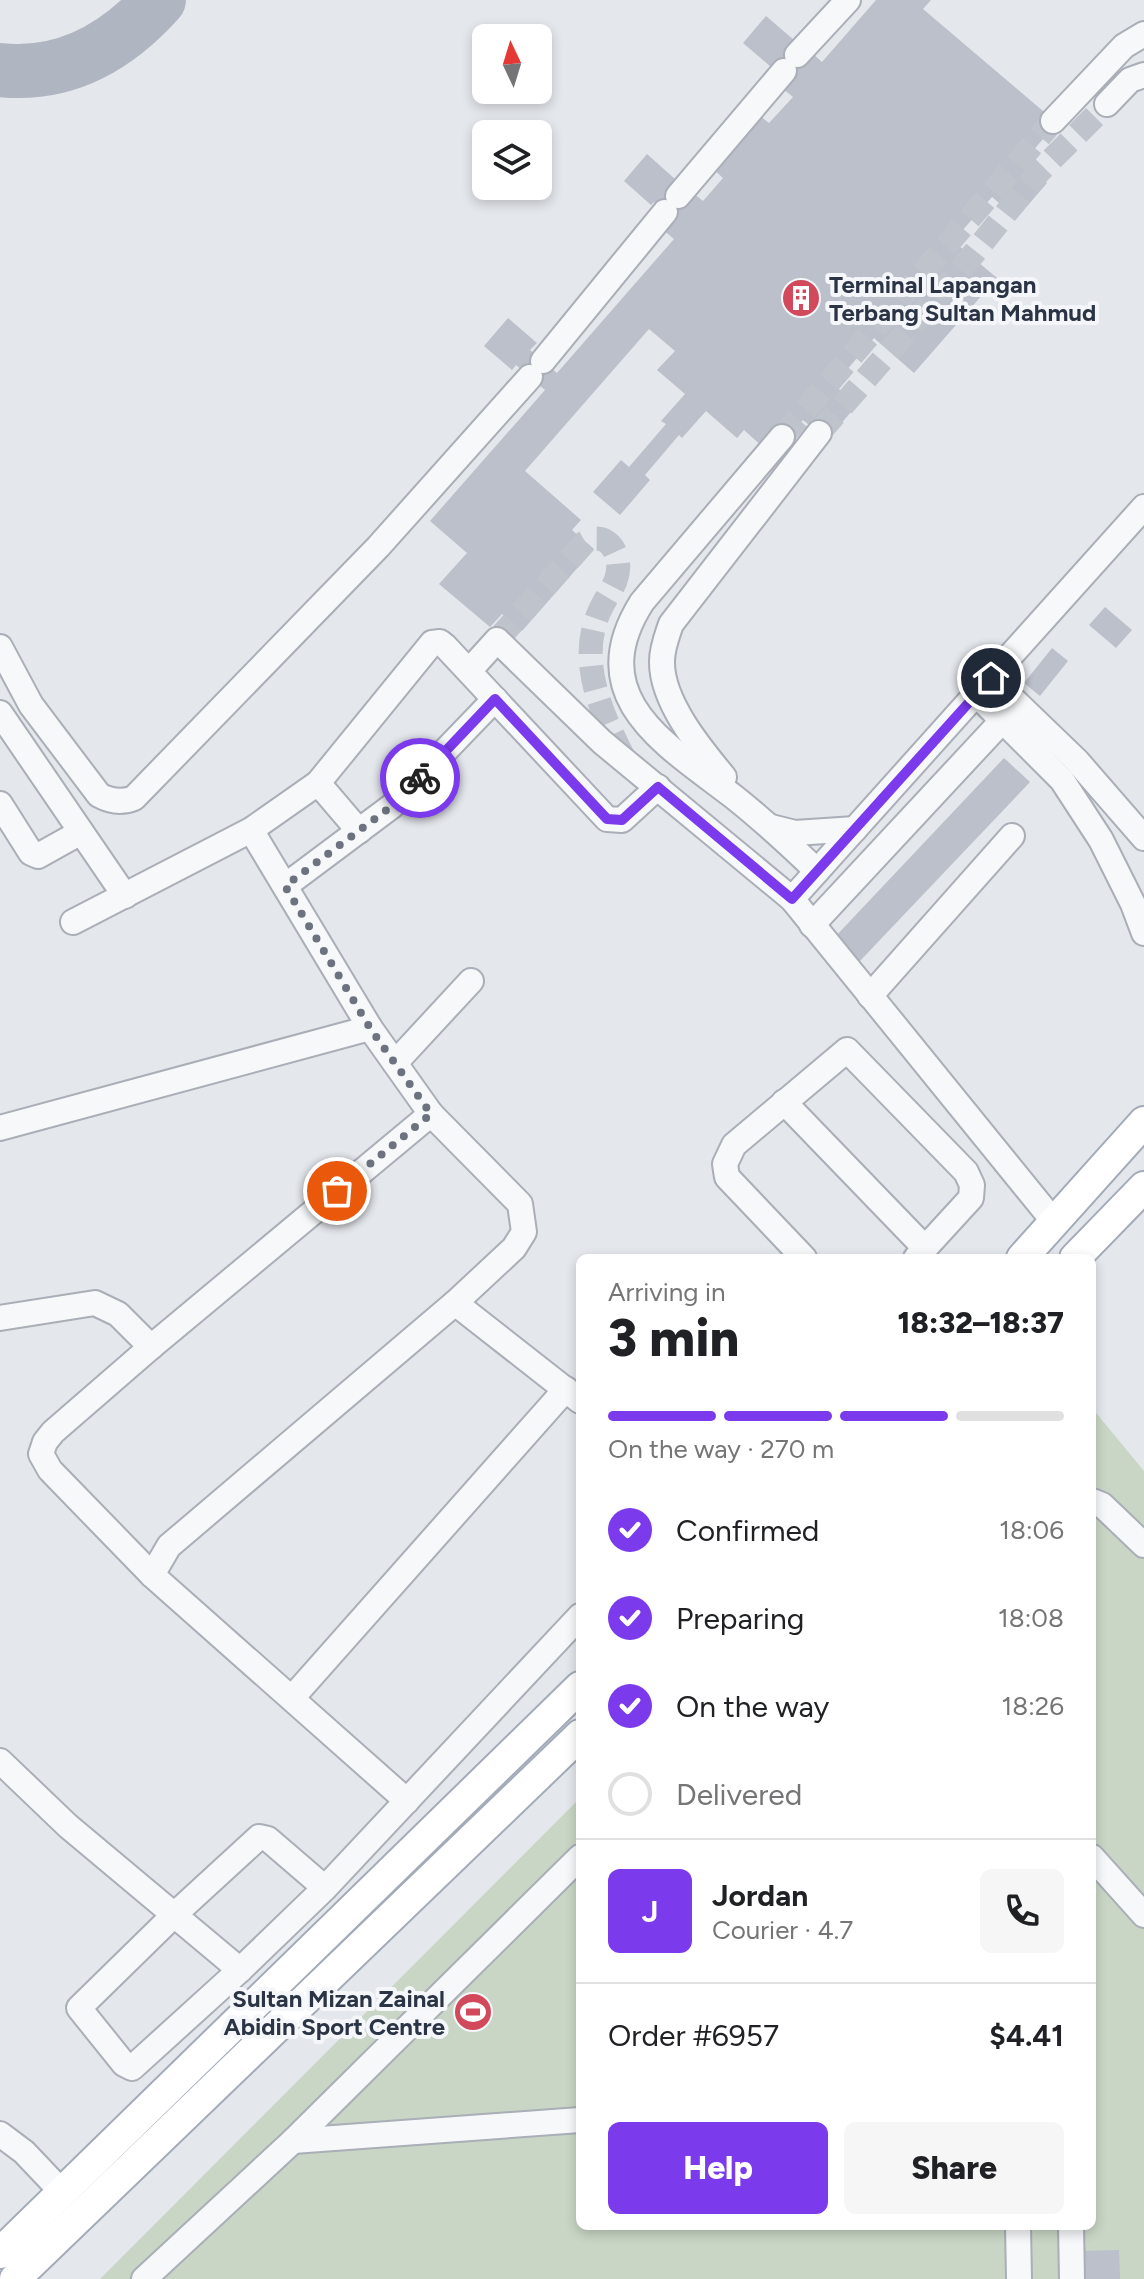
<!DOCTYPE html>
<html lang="en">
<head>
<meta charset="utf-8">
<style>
	body { margin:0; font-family:Figtree,sans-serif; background:#f6f6f6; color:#202124; height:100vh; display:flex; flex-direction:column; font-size:30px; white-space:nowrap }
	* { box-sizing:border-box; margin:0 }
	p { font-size:26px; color:#757577 }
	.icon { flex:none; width:44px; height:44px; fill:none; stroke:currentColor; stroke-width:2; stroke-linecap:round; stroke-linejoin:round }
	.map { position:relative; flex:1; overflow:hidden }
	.sheet { position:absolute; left:576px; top:1254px; width:520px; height:976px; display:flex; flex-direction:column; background:#fff; border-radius:12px; box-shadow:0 4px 12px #0003 }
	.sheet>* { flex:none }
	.needle { width:52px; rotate:356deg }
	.buttons { position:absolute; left:472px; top:24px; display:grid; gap:16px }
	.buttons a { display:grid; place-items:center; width:80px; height:80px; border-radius:12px; background:#fff; box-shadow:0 4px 12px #0003; font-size:40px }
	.pin { position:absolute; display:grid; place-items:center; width:68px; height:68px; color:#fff; margin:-34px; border:4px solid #fff; border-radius:50%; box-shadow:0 2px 8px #0007 }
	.courier { position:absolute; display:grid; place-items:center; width:80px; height:80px; margin:-40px; border:6px solid #7c3aed; border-radius:50%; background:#fff; color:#222; box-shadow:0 2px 10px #0007 }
	.summary em { font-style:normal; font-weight:800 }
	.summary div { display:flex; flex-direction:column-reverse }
	.summary { display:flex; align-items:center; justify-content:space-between; height:136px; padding:0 32px }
	h1 { font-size:52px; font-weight:800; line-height:60px }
	.bar { display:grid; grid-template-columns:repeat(4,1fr); gap:12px 8px; align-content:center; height:96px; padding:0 32px }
	.bar i { height:10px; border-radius:6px; background:#e0e0e0 }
	.bar .active { background:#7c3aed }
	.bar p { grid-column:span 4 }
	.line { display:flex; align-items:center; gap:20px; padding:0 32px; border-top:2px solid #e0e0e0 }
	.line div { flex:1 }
	.round { display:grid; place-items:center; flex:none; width:84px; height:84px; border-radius:12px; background:#f6f6f6 }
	ol { padding:0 32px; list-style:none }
	li { display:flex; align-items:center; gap:24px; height:88px }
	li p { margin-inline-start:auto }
	li .icon { padding:8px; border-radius:50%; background:#7c3aed; color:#fff; stroke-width:4 }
	li:last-child { color:#757577 }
	li i { width:44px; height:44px; border:4px solid #e0e0e0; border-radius:50% }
	.cta { display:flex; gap:16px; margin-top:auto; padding:16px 32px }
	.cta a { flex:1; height:92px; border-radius:12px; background:#7c3aed; color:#fff; font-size:32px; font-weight:800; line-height:92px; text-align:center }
	.cta a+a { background:#f6f6f6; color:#202124 }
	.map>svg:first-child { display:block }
</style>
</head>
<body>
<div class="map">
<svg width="1144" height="2279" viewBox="0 0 1144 2279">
	<rect width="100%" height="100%" fill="#e4e7ec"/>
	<!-- green -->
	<path fill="#c9d6c5" d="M 1092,1408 L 1144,1471 L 1144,2279 L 100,2279 L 580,1798 L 580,2226 L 1092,2226 Z"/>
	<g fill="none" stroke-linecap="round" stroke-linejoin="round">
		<!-- taxiway -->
		<path stroke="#b0b6c1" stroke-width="54" d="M 0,70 C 65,77 117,47 159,0"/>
	</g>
	<!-- building -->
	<g fill="#bbc0ca">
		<path d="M 876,0 L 931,0 L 923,9 L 1057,123 L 1023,162 L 1047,183 L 1017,218 L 992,197 L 953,241 L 997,278 L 914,373 L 874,338 L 834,385 L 857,405 L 827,440 L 803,420 L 786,440 L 764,448 L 744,430 L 737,438 L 706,411 L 682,438 L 679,435 L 645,475 L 650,480 L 620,515 L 593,492 L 621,460 L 629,467 L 666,424 L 661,421 L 685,394 L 657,370 L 675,351 L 649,329 L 525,471 L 581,520 L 572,530 L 594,549 L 522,631 L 502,614 L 490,627 L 439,584 L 467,553 L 430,521 L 545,390 L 516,365 L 512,370 L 484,346 L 508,318 L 537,343 L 530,350 L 557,373 L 674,239 L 662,229 L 672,218 L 654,202 L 651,205 L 624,181 L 647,154 L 675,179 L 668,187 L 685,202 L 693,193 L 703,201 L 723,178 L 713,169 L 759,115 L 769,123 L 793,97 L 782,88 L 792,77 L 774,62 L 771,67 L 743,43 L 766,16 L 794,40 L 788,48 L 804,62 L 812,53 L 822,62 Z"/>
		<path d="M 1105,607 L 1132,630 L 1116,648 L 1089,625 Z"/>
		<path d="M 1052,648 L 1068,661 L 1040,696 L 1024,683 Z"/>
		<path d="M 1004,758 L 1030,782 L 859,962 L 834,938 Z"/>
		<path d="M 1119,2250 L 1120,2279 L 1081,2279 L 1080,2251 Z"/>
	</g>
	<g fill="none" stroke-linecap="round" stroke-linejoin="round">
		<!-- minor-tunnel -->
		<g stroke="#bfc3cb" stroke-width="24" stroke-dasharray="24 12" stroke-linecap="butt">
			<path d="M 819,433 L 971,257 L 1037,174 L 1107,104"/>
			<path d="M 782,437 L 1053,121"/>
			<path d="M 497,640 L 585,542 C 602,532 616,545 618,563 C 620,581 608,593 601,608 C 576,659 601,713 625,760"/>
		</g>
		<!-- minor casing -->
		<g stroke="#a9aeb7" stroke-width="28">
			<g id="minor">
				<path d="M 797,55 L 848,0"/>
				<path d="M 1107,104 L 1130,80 L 1144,75"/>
				<path d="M 1053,121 L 1124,46 L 1144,34"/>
				<path d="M 678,196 L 784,71"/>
				<path d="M 543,361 L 665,212"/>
				<path d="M 782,437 L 642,602 C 581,698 667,745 734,797 C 763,820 790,845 817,871"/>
				<path d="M 0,647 L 31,705 L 99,795 C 110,801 122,803 134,798 L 378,547 L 530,377"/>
				<path d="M 469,671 L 497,640 L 602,742 L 792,899 L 1055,1223"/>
				<path d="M 991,678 L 1077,761 L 1144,838"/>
				<path d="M 976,694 L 1062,780 L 1101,840 L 1133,904 L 1144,933"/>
				<path d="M 0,713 L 125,896"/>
				<path d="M 724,777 C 700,748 661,701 662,661 C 662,648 667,636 671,624 L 819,433"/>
				<path d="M 318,783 L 359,831"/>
				<path d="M 0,804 L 31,853 L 38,856 L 81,832"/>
				<path d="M 771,827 L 795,833 L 855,829"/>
				<path d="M 285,886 L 392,806 L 495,699"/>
				<path d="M 792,899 L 1144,507"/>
				<path d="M 73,922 L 251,830 L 318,783 L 432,643 L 440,642 L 445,646 L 607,819 L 622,820 L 658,787"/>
				<path d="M 812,925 L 1002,721"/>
				<path d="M 870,996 L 1012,836"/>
				<path d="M 395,1063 L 471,981"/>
				<path d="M 784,1102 L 925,1248"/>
				<path d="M 0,1128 L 370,1028"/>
				<path d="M 804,1258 L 727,1177 L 725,1164 L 734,1145 L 847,1050 L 966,1172 L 972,1185 L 971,1198 L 916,1258"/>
				<path d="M 455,1303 L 580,1401"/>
				<path d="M 0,1318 L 95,1303 L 118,1314 L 151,1347"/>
				<path d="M 1092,1501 L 1102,1505 L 1144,1545"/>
				<path d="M 152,1575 L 169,1546 L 455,1303 L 514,1248 L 524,1232 L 520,1204 L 431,1114 L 370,1028 L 251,830"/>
				<path d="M 292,1698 L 566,1389"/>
				<path d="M 0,1761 L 68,1826 L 240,1970"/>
				<path d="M 407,1801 L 152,1575 L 50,1470 L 41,1454 L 45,1442 L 53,1432 L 151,1347 L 431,1114"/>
				<path d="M 1092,1857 L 1144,1915"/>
				<path d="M 325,1888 L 268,1839 L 259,1837 L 174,1915 L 79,2008 L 124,2064 L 132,2068 L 240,1970 L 325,1888 L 580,1616"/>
				<path d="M 0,2134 L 24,2152 L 62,2192"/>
				<path d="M 293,2141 L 580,2120"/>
				<path d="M 1018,2226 L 1019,2279"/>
				<path d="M 1071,2226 L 1072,2279"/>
				<path d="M 144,2279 L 293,2141 L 580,1857"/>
			</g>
		</g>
		<!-- major casing -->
		<g stroke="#a3abb8" stroke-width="34">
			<g id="major">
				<path d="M 1022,1258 L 1144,1122"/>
				<path d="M 1075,1258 L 1144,1187"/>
				<path d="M 0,2253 L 580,1687"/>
				<path d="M 15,2279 L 580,1735"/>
			</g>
		</g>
		<!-- minor -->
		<use href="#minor" stroke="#f7f8fa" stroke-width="24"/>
		<!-- major -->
		<use href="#major" stroke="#fff" stroke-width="30"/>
	</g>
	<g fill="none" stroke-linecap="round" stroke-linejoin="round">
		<!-- done -->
		<path stroke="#6c737f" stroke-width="8" stroke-dasharray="0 14.4" d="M 337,1191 L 431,1114 L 370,1028 L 285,886 L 392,806 L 420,778"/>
		<!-- route -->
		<path stroke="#7c3aed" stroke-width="10" d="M 420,778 L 495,699 L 607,819 L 622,820 L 658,787 L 792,899 L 991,678"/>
	</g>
	<!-- icons -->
	<defs>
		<g id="building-disc" transform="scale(2)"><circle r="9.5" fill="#d1495b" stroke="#f4f6f9"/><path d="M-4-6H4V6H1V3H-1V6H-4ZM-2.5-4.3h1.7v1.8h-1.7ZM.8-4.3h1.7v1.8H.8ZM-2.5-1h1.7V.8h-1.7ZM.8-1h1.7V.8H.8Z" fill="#fff"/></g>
		<g id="stadium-disc" transform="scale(2)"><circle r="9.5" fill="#d1495b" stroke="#f4f6f9"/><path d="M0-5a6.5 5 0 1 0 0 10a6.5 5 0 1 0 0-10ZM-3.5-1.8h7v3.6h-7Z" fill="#fff"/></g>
	</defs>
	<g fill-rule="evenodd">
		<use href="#building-disc" x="801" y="298"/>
		<use href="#stadium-disc" x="473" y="2012"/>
	</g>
	<g text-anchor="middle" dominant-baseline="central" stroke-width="8" stroke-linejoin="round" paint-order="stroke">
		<!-- poi labels -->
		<g font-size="24" font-weight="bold" fill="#2b3445" stroke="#f4f6f9" text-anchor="start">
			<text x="829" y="284">Terminal Lapangan<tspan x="829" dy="28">Terbang Sultan Mahmud</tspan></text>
			<text x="445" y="1998" text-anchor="end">Sultan Mizan Zainal<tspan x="445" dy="28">Abidin Sport Centre</tspan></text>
		</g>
	</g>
</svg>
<div class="buttons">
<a><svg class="needle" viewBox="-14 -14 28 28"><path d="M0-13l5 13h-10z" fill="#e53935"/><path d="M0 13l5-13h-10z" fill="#757577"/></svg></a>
<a><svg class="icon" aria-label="layers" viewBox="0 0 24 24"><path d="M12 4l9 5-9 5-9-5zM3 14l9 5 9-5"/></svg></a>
</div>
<div class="pin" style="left:337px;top:1191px;background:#ea580c"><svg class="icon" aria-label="bag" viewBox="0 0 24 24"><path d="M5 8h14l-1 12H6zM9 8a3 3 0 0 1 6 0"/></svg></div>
<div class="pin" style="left:991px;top:678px;background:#1f2937"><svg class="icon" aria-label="home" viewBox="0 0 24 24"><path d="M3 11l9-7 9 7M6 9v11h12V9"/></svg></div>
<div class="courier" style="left:420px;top:778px"><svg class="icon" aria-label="bike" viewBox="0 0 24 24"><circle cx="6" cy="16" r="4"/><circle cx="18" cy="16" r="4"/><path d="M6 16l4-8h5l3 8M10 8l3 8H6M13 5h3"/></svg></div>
<section class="sheet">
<div class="summary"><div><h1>3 min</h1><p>Arriving in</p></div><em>18:32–18:37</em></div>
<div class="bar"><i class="active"></i><i class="active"></i><i class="active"></i><i></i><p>On the way · 270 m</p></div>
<ol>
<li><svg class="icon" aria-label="check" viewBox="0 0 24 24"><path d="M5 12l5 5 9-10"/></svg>Confirmed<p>18:06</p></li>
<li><svg class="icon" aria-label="check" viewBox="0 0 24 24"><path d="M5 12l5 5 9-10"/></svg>Preparing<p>18:08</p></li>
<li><svg class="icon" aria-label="check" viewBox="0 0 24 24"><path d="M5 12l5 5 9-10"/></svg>On the way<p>18:26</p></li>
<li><i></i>Delivered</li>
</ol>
<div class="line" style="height:144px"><b class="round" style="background:#7c3aed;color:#fff">J</b><div><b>Jordan</b><p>Courier · 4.7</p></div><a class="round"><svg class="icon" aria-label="phone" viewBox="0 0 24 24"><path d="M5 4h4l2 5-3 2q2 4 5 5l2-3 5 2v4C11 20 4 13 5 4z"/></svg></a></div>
<div class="line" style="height:104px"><div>Order #6957</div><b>$4.41</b></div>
<div class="cta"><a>Help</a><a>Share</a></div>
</section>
</div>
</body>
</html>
